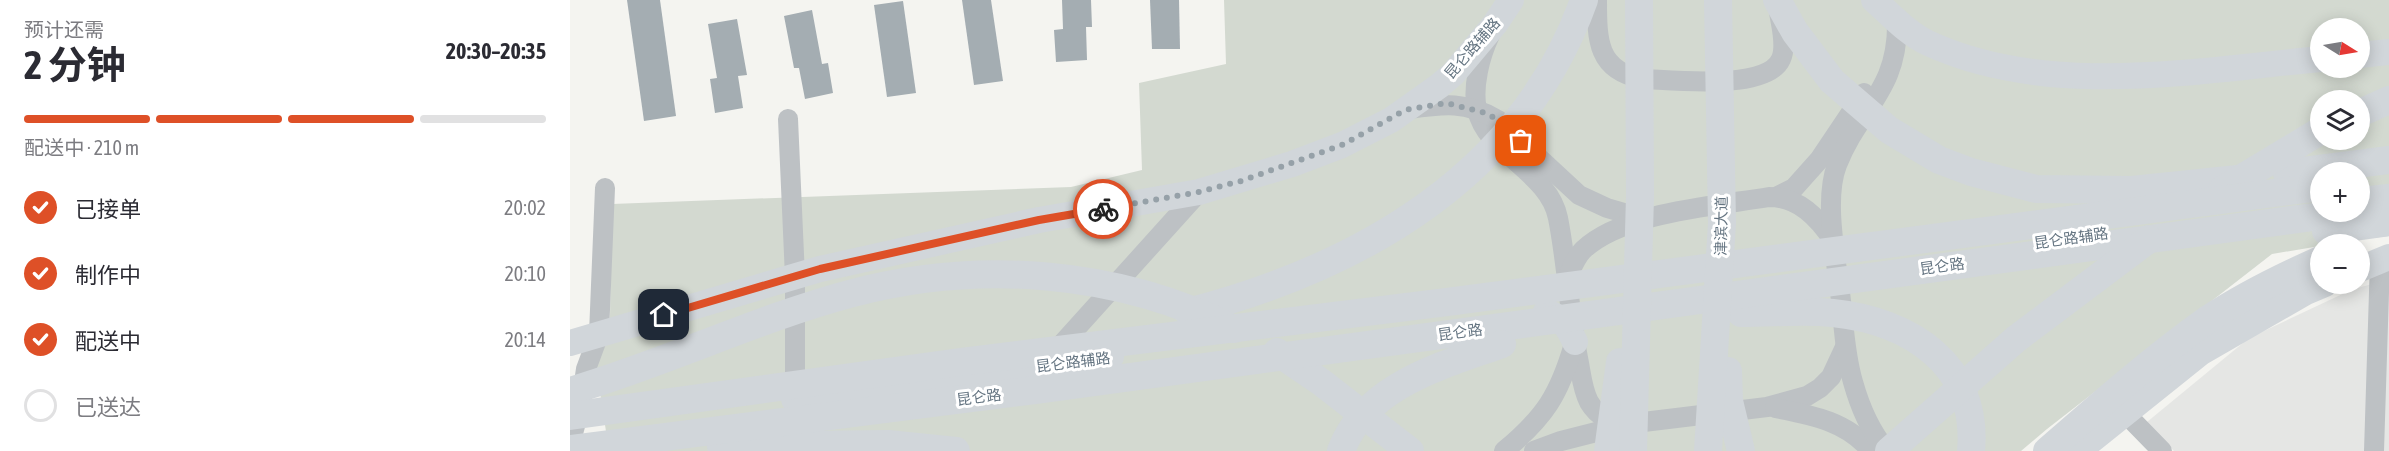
<!DOCTYPE html>
<html lang="zh">
<head>
<meta charset="utf-8">
<style>
	body { margin:0; font-family:"Asap Condensed","Noto Sans SC",sans-serif; background:#f7f7f7; color:#2b2b33; height:100vh; display:flex; flex-direction:column; font-size:22px; white-space:nowrap }
	* { box-sizing:border-box; margin:0 }
	p { font-size:20px; color:#7c7c81 }
	.icon { flex:none; width:33px; height:33px; fill:none; stroke:currentColor; stroke-width:2; stroke-linecap:round; stroke-linejoin:round }
	.map { position:relative; flex:1; overflow:hidden }
	.sheet { display:flex; flex-direction:column; background:#fff; width:570px }
	.sheet>* { flex:none }
	.needle { width:39px; rotate:101deg }
	.fabs { position:absolute; left:1740px; top:18px; display:grid; gap:12px }
	.fabs a { display:grid; place-items:center; width:60px; height:60px; border-radius:50%; background:#fff; box-shadow:0 3px 15px #0003; font-size:30px }
	.pin { position:absolute; display:grid; place-items:center; width:51px; height:51px; color:#fff; margin:-26px; border-radius:12px; box-shadow:0 3px 9px #0006 }
	.courier { position:absolute; display:grid; place-items:center; width:60px; height:60px; margin:-30px; border:4px solid #de5027; border-radius:50%; background:#fff; color:#222; box-shadow:0 2px 8px #0007 }
	.headline em { font-style:normal; font-weight:700 }
	.headline div { display:flex; flex-direction:column-reverse }
	.headline { display:flex; align-items:center; justify-content:space-between; height:102px; padding:0 24px }
	h1 { font-size:39px; font-weight:700; line-height:45px }
	.bar { display:grid; grid-template-columns:repeat(4,1fr); gap:9px 6px; align-content:center; height:72px; padding:0 24px }
	.bar i { height:8px; border-radius:4px; background:#e1e1e2 }
	.bar .selected { background:#de5027 }
	.bar p { grid-column:span 4 }
	ol { padding:0 24px; list-style:none }
	li { display:flex; align-items:center; gap:18px; height:66px }
	li p { margin-inline-start:auto }
	li .icon { padding:6px; border-radius:50%; background:#de5027; color:#fff; stroke-width:4 }
	li:last-child { color:#7c7c81 }
	li i { width:33px; height:33px; border:3px solid #e1e1e2; border-radius:50% }
	main { display:flex; flex:1; min-height:0 }
	.map>svg:first-child { display:block }
</style>
</head>
<body>
<main>
<section class="sheet">
<div class="headline"><div><h1>2 分钟</h1><p>预计还需</p></div><em>20:30–20:35</em></div>
<div class="bar"><i class="selected"></i><i class="selected"></i><i class="selected"></i><i></i><p>配送中 · 210 m</p></div>
<ol>
<li><svg class="icon" aria-label="check" viewBox="0 0 24 24"><path d="M5 12l5 5 9-10"/></svg>已接单<p>20:02</p></li>
<li><svg class="icon" aria-label="check" viewBox="0 0 24 24"><path d="M5 12l5 5 9-10"/></svg>制作中<p>20:10</p></li>
<li><svg class="icon" aria-label="check" viewBox="0 0 24 24"><path d="M5 12l5 5 9-10"/></svg>配送中<p>20:14</p></li>
<li><i></i>已送达</li>
</ol>
</section>
<div class="map">
<svg width="1819" height="451" viewBox="0 0 1819 451">
	<rect width="100%" height="100%" fill="#f4f4f0"/>
	<!-- built -->
	<path fill="#e5e6e4" d="M 1819,279 L 1819,451 L 1604,451 L 1577,422 L 1679,338 L 1781,290 Z"/>
	<!-- green -->
	<path fill="#d3d9d0" fill-rule="evenodd" d="M 654,0 L 1819,0 L 1819,236 L 1750,244 L 1750,246 L 1702,254 L 1477,429 L 1451,451 L 39,451 L 26,366 L 36,343 L 40,316 L 42,204 L 501,187 L 572,170 L 569,83 L 656,64 ZM 1750,28 L 1790,28 L 1790,68 L 1750,68 ZM 1750,100 L 1790,100 L 1790,140 L 1750,140 ZM 1750,172 L 1790,172 L 1790,212 L 1750,212 Z"/>
	<!-- building -->
	<g fill="#a4adb2">
		<path d="M 57,0 L 90,0 L 106,116 L 74,121 Z"/>
		<path d="M 392,0 L 421,0 L 433,81 L 404,85 Z"/>
		<path d="M 492,0 L 521,0 L 522,27 L 516,27 L 517,60 L 486,62 L 484,30 L 493,29 Z"/>
		<path d="M 580,0 L 609,0 L 610,49 L 582,49 Z"/>
		<path d="M 333,1 L 346,93 L 317,97 L 304,5 Z"/>
		<path d="M 242,10 L 252,64 L 258,63 L 263,93 L 235,99 L 229,68 L 224,68 L 214,16 Z"/>
		<path d="M 167,19 L 177,75 L 168,76 L 173,108 L 145,113 L 140,79 L 147,78 L 138,24 Z"/>
	</g>
	<g fill="none" stroke-linecap="round" stroke-linejoin="round">
		<!-- minor -->
		<g stroke="#bdc1c4" stroke-width="20">
			<path d="M 1027,0 C 1027,40 1027,71 1073,79 C 1103,80 1197,91 1211,59 C 1217,46 1211,26 1209,12"/>
			<path d="M 920,35 C 910,56 902,87 907,110 C 917,154 979,172 988,218 C 997,264 999,311 1008,358 C 1011,372 1012,389 1019,402 C 1028,417 1040,422 1057,424 L 1197,407 L 1237,396 L 1250,388 L 1261,377 L 1275,347"/>
			<path d="M 839,109 C 874,104 896,101 928,120 L 1009,195 L 1037,208 L 1075,219"/>
			<path d="M 218,119 L 225,277 L 225,395"/>
			<path d="M 1206,197 L 1224,188 L 1249,160 L 1294,93"/>
			<path d="M 997,278 C 1002,268 1006,257 1013,250 C 1053,212 1146,206 1199,197 C 1229,197 1248,218 1263,240"/>
			<path d="M 482,355 L 629,192"/>
			<path d="M 1205,408 C 1241,415 1277,421 1301,451"/>
			<path d="M 1554,412 L 1592,451"/>
			<path d="M 0,445 L 11,403 L 16,369 L 29,334 L 35,188"/>
			<path d="M 934,451 C 975,417 989,395 1004,344"/>
			<path d="M 964,451 L 991,441 L 1050,426"/>
			<path d="M 1317,451 C 1300,431 1290,407 1283,382 C 1275,355 1274,328 1271,301 C 1267,262 1253,201 1267,165 C 1289,108 1329,91 1327,20"/>
			<path d="M 1804,451 L 1810,260"/>
		</g>
		<!-- major -->
		<g stroke="#d1d6da" stroke-width="26">
			<path d="M 1304,0 C 1320,14 1338,34 1358,43 C 1477,98 1624,71 1750,59"/>
			<path d="M 1790,55 L 1819,52"/>
			<path d="M 1790,200 L 1819,197"/>
			<path d="M 1790,269 L 1819,257"/>
			<path d="M 976,312 C 992,317 998,327 1005,342"/>
			<path d="M 0,343 L 250,269 L 469,220 L 629,192 L 722,164 L 772,145 L 821,120 L 869,86 L 883,74 L 925,24 L 941,0"/>
			<path d="M 224,399 L 541,357"/>
			<path d="M 1508,451 L 1630,353 L 1736,292 L 1755,284"/>
		</g>
		<!-- highway -->
		<g stroke="#d1d6da" stroke-width="28">
			<path d="M 1207,0 L 1225,32 L 1262,81 L 1319,130 L 1369,160 L 1401,172 L 1466,189 L 1562,190 L 1668,179"/>
			<path d="M 1790,113 L 1819,100"/>
			<path d="M 1717,173 L 1819,160"/>
			<path d="M 1652,190 L 1750,131"/>
			<path d="M 1756,231 L 1819,222"/>
			<path d="M 618,312 C 791,267 951,176 1014,0"/>
			<path d="M 1171,313 C 1202,313 1233,310 1263,313 C 1340,321 1409,365 1401,451"/>
			<path d="M 707,352 L 751,382 L 840,451"/>
			<path d="M 1158,371 L 1159,401 L 1171,451"/>
			<path d="M 0,391 C 96,363 188,318 283,293 C 409,260 547,270 664,329"/>
			<path d="M 0,416 L 390,362 L 877,302 L 1750,187"/>
			<path d="M 151,446 L 318,444 L 386,451"/>
			<path d="M 0,449 L 465,390 L 1780,212"/>
			<path d="M 771,451 C 795,385 874,365 932,344"/>
			<path d="M 1038,451 L 1050,362"/>
			<path d="M 1063,451 L 1070,196 L 1069,0"/>
			<path d="M 1138,451 L 1152,223 L 1148,0"/>
			<path d="M 1319,451 L 1446,339 L 1579,239"/>
			<path d="M 1477,451 C 1529,406 1581,360 1637,320 C 1670,298 1714,276 1750,260"/>
		</g>
	</g>
	<g fill="none" stroke-linecap="round" stroke-linejoin="round">
		<!-- done -->
		<path stroke="#96a1a8" stroke-width="6" stroke-dasharray="0 10.8" d="M 533,209 L 629,192 L 671,181 L 772,145 L 835,110 L 876,103 L 916,113 L 928,120 L 951,141"/>
		<!-- route -->
		<path stroke="#de5027" stroke-width="8" d="M 94,315 L 250,269 L 469,220 L 533,209"/>
	</g>
	<g text-anchor="middle" dominant-baseline="central" stroke-width="6" stroke-linejoin="round" paint-order="stroke">
		<!-- street labels -->
		<g font-size="15" fill="#647481" stroke="#fff">
			<text transform="translate(902 48) rotate(-49)">昆仑路辅路</text>
			<text transform="translate(1151 226) rotate(-89)">津滨大道</text>
			<text transform="translate(1501 238) rotate(-8)">昆仑路辅路</text>
			<text transform="translate(1372 266) rotate(-8)">昆仑路</text>
			<text transform="translate(890 332) rotate(-8)">昆仑路</text>
			<text transform="translate(503 362) rotate(-7)">昆仑路辅路</text>
			<text transform="translate(409 397) rotate(-7)">昆仑路</text>
		</g>
	</g>
</svg>
<div class="fabs">
<a><svg class="needle" viewBox="-14 -14 28 28"><path d="M0-13l5 13h-10z" fill="#e53935"/><path d="M0 13l5-13h-10z" fill="#7c7c81"/></svg></a>
<a><svg class="icon" aria-label="layers" viewBox="0 0 24 24"><path d="M12 4l9 5-9 5-9-5zM3 14l9 5 9-5"/></svg></a>
<a>+</a>
<a>−</a>
</div>
<div class="pin" style="left:951px;top:141px;background:#ea580c"><svg class="icon" aria-label="bag" viewBox="0 0 24 24"><path d="M5 8h14l-1 12H6zM9 8a3 3 0 0 1 6 0"/></svg></div>
<div class="pin" style="left:94px;top:315px;background:#1f2937"><svg class="icon" aria-label="home" viewBox="0 0 24 24"><path d="M3 11l9-7 9 7M6 9v11h12V9"/></svg></div>
<div class="courier" style="left:533px;top:209px"><svg class="icon" aria-label="bike" viewBox="0 0 24 24"><circle cx="6" cy="16" r="4"/><circle cx="18" cy="16" r="4"/><path d="M6 16l4-8h5l3 8M10 8l3 8H6M13 5h3"/></svg></div>
</div>
</main>
</body>
</html>
